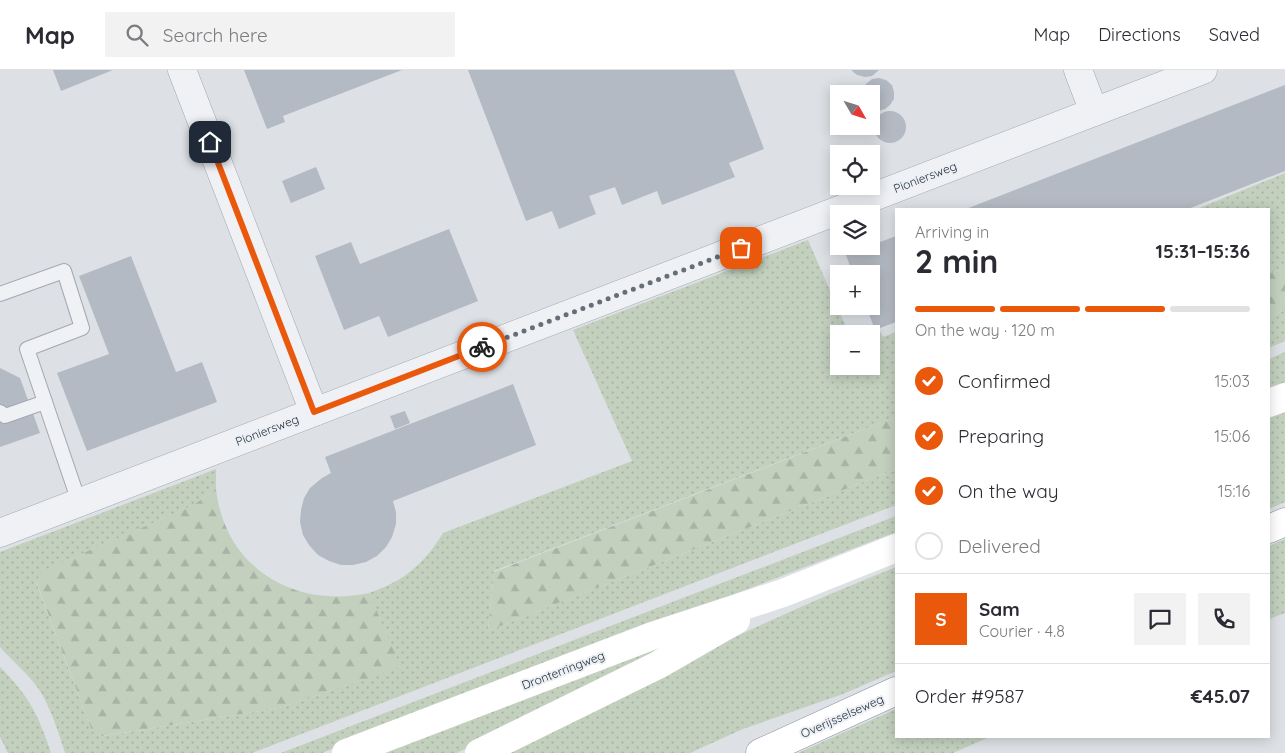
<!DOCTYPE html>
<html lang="en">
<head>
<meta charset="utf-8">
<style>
	body { margin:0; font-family:Quicksand,sans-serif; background:#f2f2f3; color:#2b2b33; height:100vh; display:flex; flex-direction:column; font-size:19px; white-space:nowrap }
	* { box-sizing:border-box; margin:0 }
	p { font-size:16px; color:#7c7c81 }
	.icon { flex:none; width:28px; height:28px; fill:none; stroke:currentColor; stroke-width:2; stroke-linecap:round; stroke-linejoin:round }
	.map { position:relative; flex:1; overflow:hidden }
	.drawer { position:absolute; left:895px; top:138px; width:375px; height:530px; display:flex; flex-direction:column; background:#fff; border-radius:0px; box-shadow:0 2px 12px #0003 }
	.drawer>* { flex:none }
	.needle { width:32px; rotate:129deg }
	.fabs { position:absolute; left:830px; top:15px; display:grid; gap:10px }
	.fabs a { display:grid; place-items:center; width:50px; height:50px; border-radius:0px; background:#fff; box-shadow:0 2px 12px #0003; font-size:25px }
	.pin { position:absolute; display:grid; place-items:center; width:42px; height:42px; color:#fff; margin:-21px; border-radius:10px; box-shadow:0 2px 8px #0006 }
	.courier { position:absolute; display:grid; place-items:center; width:50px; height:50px; margin:-25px; border:4px solid #ea580c; border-radius:50%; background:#fff; color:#222; box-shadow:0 1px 6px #0007 }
	.headline em { font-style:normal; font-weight:800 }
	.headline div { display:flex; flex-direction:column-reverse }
	.headline { display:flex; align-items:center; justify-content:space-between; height:85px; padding:0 20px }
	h1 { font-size:32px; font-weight:800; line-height:38px }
	.bar { display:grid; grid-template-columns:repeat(4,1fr); gap:8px 5px; align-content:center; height:60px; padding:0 20px }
	.bar i { height:6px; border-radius:4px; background:#e1e1e2 }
	.bar .current { background:#ea580c }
	.bar p { grid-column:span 4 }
	.line { display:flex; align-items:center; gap:12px; padding:0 20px; border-top:1px solid #e1e1e2 }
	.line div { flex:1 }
	.round { display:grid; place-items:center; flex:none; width:52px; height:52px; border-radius:0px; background:#f2f2f3 }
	ol { padding:0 20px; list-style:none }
	li { display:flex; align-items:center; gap:15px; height:55px }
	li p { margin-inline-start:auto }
	li .icon { padding:5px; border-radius:50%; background:#ea580c; color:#fff; stroke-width:4 }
	li:last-child { color:#7c7c81 }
	li i { width:28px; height:28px; border:2px solid #e1e1e2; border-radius:50% }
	header { display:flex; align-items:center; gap:30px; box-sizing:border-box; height:70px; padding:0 25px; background:#fff; border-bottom:1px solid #e1e1e2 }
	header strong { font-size:24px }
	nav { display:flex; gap:28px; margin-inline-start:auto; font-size:18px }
	.search { width:350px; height:45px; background:#f2f2f3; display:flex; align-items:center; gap:12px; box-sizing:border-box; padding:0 18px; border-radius:0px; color:#7c7c81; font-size:19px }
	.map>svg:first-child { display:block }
</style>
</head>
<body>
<header>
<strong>Map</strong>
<div class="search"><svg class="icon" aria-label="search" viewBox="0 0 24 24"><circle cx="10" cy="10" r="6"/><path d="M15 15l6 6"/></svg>Search here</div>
<nav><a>Map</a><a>Directions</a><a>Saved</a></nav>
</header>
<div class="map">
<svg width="1285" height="683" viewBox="0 0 1285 683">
	<defs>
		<pattern id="grass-dots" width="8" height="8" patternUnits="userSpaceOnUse" patternTransform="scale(1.25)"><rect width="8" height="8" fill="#c3d0be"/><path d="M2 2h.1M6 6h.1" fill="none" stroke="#a7b3a4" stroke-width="1.8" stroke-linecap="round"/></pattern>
		<pattern id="forest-firs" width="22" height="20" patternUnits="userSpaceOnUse" patternTransform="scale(1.25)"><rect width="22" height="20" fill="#c3d0be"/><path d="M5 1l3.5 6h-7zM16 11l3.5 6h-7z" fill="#a7b3a4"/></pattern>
	</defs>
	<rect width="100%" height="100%" fill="#dde1e6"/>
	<!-- grass -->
	<g fill="url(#grass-dots)">
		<path d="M 1285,103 L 1285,198 L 1269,204 L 1269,139 L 1197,139 Z"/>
		<path d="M 808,170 L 849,264 L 839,264 L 839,296 L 871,296 L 871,264 L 868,264 L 879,259 L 883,267 L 896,262 L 896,347 L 494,501 L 488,561 L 896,399 L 896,435 L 252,683 L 65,683 C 59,664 52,642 42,624 C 31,606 14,593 0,577 L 0,482 L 216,399 L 216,419 L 192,436 L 43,501 L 36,512 L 92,661 L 103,666 L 279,638 L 400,597 L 369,523 C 404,511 423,495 443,463 L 632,391 L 573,260 Z"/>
		<path d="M 1285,240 L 1285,271 L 1269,278 L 1269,247 Z"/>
		<path d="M 1285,282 L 1285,312 L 1269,318 L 1269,289 Z"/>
		<path d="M 1285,342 L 1285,432 L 1269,439 L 1269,348 Z"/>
		<path d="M 896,446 L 896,462 L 322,683 L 281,683 Z"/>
		<path d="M 1285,469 L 1285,543 L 1269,549 L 1269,476 Z"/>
		<path d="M 896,497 L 896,601 L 843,624 L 743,659 L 690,683 L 497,683 C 628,618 760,551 896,497 Z"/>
		<path d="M 658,573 L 662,582 L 457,683 L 372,683 Z"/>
		<path d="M 0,597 C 29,626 38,644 51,683 L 8,683 L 0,667 Z"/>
		<path d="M 896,639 L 896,666 L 992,666 L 953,683 L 798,683 Z"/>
	</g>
	<!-- forest -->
	<g fill="url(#forest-firs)">
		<path d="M 1285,198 L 1285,240 L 1269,247 L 1269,204 Z"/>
		<path d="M 896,347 L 896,399 L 488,561 L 494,502 Z"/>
		<path d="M 216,419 C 225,498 294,539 369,523 L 401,597 L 279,638 L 102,666 L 92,661 L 36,511 L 42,501 L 192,436 Z"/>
	</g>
	<!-- building -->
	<g fill="#b4bac3">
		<path d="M 53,0 L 113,0 L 61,21 Z"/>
		<path d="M 244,0 L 402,0 L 283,46 L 285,52 L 267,59 Z"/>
		<path d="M 468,0 L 734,0 L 764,79 L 729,93 L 735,107 L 662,135 L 657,121 L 622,135 L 615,117 L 589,126 L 596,144 L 559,159 L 552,141 L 526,151 Z"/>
		<path d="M 851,0 L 879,0 L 872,6 L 865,7 L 857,5 Z"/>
		<path d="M 879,8 L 886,10 L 892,15 L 894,22 L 894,29 L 890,35 L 885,39 L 878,41 L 871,39 L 871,24 L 862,24 L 862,20 L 866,14 L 872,9 Z"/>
		<path d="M 1285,15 L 1285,101 L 1188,139 L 966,139 Z"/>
		<circle cx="890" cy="57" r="16"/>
		<path d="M 316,97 L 325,119 L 291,133 L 282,111 Z"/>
		<path d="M 449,159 L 478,231 L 388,267 L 379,246 L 344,260 L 315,186 L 351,172 L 360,194 Z"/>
		<path d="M 896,166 L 896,252 L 875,260 L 866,236 L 871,236 L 871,204 L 853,204 L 846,185 Z"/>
		<path d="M 131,186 L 176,302 L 202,292 L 217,332 L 87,381 L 57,303 L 109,284 L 79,206 Z"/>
		<path d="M 0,298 L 20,308 L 40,363 L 0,377 Z"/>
		<path d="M 513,314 L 536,375 L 393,431 L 396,442 L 396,454 L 392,467 L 386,477 L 377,486 L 366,492 L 353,495 L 341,495 L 329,491 L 318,485 L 309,475 L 303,465 L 300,452 L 301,440 L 304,428 L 310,418 L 322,408 L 331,403 L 325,387 Z"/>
		<path d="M 405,341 L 410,353 L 395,359 L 390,346 Z"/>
	</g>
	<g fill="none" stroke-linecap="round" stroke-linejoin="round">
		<!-- service casing -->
		<g stroke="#a2a8b0" stroke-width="16">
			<g id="service">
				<path d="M 0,224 L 64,201 L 82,258 L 27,279 L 79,432"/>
				<path d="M 0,342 L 5,346 L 45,332"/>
			</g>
		</g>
		<!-- minor casing -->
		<g stroke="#a2a8b0" stroke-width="29">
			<g id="minor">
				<path d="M 182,0 L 314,342"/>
				<path d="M 1078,0 L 1094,42"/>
				<path d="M 0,463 L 1203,0"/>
			</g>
		</g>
		<!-- trunk casing -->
		<g stroke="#848f9d" stroke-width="29">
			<g id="trunk">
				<path d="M 1269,459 L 1285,452"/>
				<path d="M 760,683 L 896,621"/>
			</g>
		</g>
		<!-- service -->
		<use href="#service" stroke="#eff1f5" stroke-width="14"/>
		<!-- minor -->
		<use href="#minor" stroke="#eff1f5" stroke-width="28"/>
		<!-- secondary -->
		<g stroke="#fff" stroke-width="28">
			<path d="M 1269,333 L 1285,327"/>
			<path d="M 346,683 L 652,566 L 783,523 L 896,478"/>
			<path d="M 479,683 L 658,595 L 736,550"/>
		</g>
		<!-- trunk -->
		<use href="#trunk" stroke="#fff" stroke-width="28"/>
	</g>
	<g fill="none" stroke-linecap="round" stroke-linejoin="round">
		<!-- done -->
		<path stroke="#666e78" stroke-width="5" stroke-dasharray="0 9" d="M 482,277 L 741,178"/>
		<!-- route -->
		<path stroke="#ea580c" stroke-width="6" d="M 210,72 L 314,342 L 482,277"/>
	</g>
	<g text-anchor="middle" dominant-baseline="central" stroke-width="4" stroke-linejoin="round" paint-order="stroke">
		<!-- street labels -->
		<g font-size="12" fill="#26303d" stroke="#ecf0f4">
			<text transform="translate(925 107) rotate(-21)">Pioniersweg</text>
			<text transform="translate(267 360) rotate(-21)">Pioniersweg</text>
			<text transform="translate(563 600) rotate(-21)">Dronterringweg</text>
			<text transform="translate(842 646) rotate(-24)">Overijsselseweg</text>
		</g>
	</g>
</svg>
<div class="fabs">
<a><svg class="needle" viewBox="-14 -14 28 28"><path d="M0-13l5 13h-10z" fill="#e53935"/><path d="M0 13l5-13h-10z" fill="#7c7c81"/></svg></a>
<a><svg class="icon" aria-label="locate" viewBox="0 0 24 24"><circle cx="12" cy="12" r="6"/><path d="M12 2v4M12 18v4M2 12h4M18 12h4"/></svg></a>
<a><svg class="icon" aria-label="layers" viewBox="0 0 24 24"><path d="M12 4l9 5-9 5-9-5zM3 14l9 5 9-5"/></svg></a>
<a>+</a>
<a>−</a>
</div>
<div class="pin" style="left:741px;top:178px;background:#ea580c"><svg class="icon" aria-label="bag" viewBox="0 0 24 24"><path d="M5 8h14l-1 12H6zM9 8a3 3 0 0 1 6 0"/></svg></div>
<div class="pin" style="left:210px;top:72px;background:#1f2937"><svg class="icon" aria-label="home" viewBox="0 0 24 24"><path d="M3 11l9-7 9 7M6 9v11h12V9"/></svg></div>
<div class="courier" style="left:482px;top:277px"><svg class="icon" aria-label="bike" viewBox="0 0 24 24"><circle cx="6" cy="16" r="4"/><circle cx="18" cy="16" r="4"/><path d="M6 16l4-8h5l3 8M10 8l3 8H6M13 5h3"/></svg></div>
<section class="drawer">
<div class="headline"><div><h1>2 min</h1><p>Arriving in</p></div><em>15:31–15:36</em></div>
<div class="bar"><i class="current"></i><i class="current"></i><i class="current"></i><i></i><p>On the way · 120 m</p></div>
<ol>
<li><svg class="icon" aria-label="check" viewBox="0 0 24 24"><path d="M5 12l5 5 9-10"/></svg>Confirmed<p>15:03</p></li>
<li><svg class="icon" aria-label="check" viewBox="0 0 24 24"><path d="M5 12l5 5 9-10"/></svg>Preparing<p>15:06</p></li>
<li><svg class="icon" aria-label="check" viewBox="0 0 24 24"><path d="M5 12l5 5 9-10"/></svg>On the way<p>15:16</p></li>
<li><i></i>Delivered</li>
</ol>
<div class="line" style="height:90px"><b class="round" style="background:#ea580c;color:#fff">S</b><div><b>Sam</b><p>Courier · 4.8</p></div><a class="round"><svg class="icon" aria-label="chat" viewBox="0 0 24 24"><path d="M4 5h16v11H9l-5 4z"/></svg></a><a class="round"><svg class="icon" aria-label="phone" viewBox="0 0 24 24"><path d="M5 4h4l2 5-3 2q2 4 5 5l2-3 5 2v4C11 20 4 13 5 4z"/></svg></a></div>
<div class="line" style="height:65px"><div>Order #9587</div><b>€45.07</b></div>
</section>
</div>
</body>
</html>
